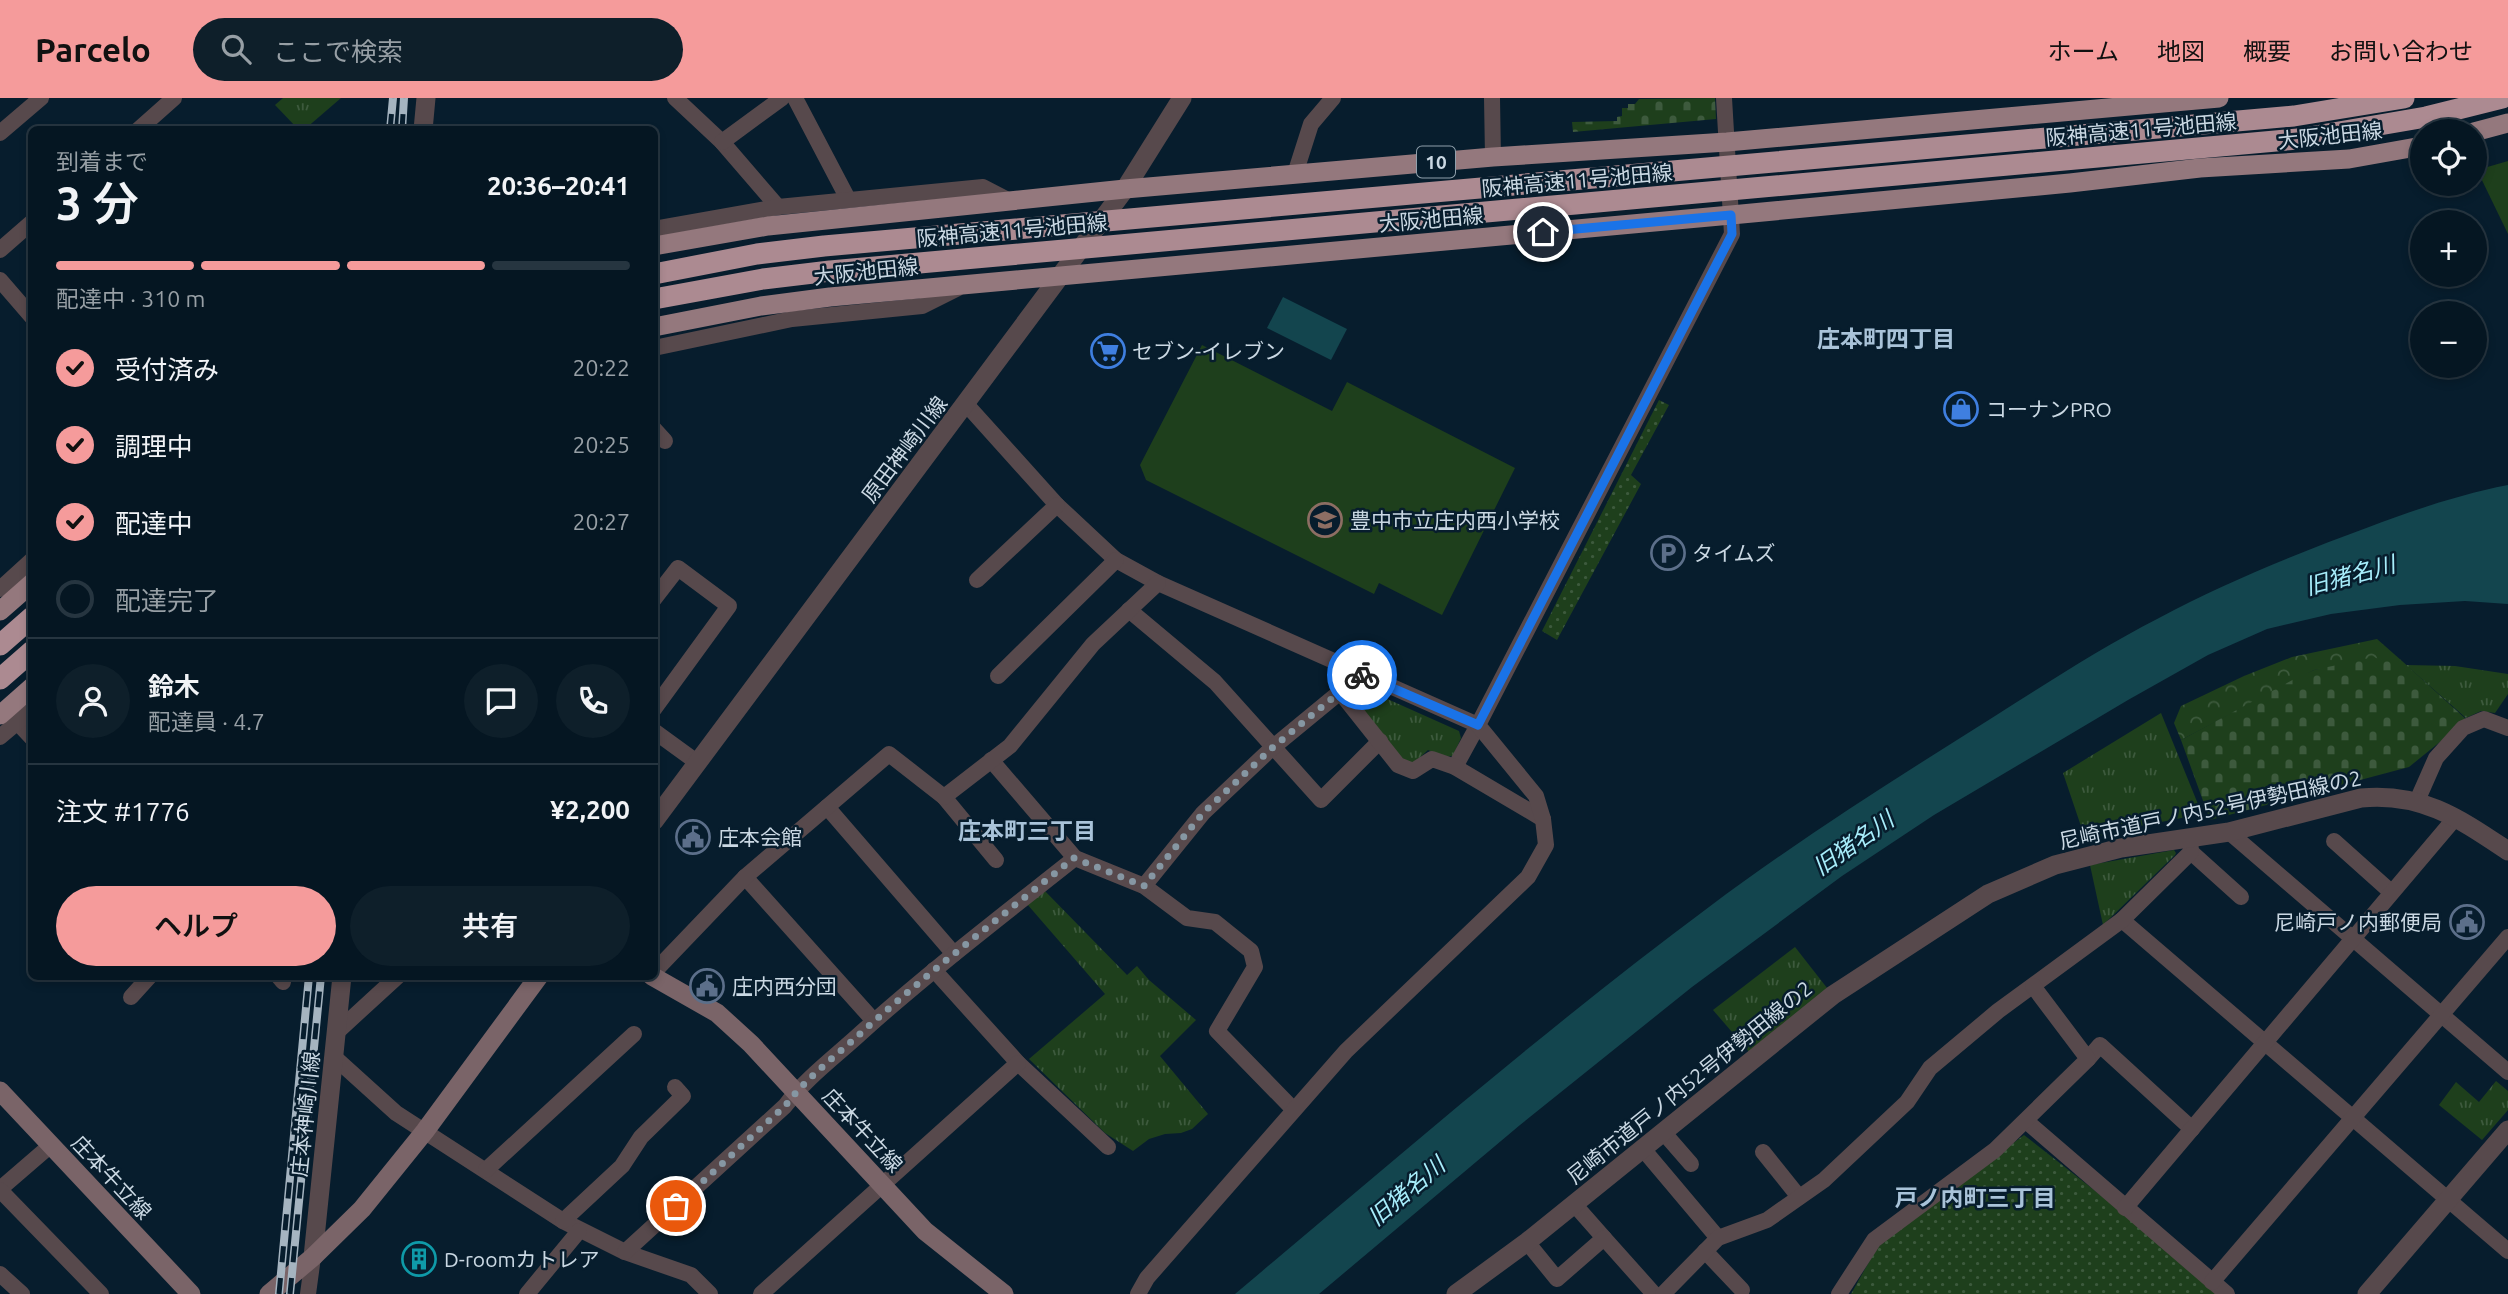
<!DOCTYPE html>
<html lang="ja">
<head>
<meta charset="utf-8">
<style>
	body { margin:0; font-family:Ubuntu,"Noto Sans JP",sans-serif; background:#0e1f2a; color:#f1f3f6; height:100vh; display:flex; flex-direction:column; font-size:26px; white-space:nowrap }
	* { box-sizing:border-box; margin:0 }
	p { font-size:23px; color:#979fa5 }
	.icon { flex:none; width:38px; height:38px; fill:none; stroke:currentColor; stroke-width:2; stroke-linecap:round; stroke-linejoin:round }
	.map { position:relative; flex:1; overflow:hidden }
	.drawer { position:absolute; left:28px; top:28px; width:630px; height:854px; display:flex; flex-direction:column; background:#051622; border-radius:10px; box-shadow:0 4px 10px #0003,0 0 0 2px #263540 }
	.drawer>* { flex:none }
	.tools { position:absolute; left:2410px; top:21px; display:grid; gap:14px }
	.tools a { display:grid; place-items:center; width:77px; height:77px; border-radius:50%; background:#051622; box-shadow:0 4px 10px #0003,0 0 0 2px #263540; font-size:35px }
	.pin { position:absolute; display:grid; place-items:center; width:60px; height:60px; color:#fff; margin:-30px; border:4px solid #fff; border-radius:50%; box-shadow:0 2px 7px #0007 }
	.courier { position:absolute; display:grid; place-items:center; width:70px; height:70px; margin:-35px; border:5px solid #1a73e8; border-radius:50%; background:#fff; color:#222; box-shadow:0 2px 9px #0007 }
	.headline em { font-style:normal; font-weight:600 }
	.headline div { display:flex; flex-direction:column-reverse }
	.headline { display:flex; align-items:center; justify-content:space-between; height:119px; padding:0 28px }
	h1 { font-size:46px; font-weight:600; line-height:52px }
	.bar { display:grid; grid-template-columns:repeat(4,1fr); gap:10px 7px; align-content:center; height:84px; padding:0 28px }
	.bar i { height:9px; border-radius:5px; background:#263540 }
	.bar .active { background:#f59b9b }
	.bar p { grid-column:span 4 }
	.line { display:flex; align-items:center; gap:18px; padding:0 28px; border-top:2px solid #263540 }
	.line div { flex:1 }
	.round { display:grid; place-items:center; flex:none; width:74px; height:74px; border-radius:37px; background:#0e1f2a }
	ol { padding:0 28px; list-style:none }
	li { display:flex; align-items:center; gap:21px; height:77px }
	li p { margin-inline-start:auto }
	li .icon { padding:7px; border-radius:50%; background:#f59b9b; color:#111; stroke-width:4 }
	li:last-child { color:#979fa5 }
	li i { width:38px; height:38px; border:4px solid #263540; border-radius:50% }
	.button { display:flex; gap:14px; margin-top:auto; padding:14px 28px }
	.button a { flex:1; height:80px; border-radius:42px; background:#f59b9b; color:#111; font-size:28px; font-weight:600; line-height:80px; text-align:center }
	.button a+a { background:#0e1f2a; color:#f1f3f6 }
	header { display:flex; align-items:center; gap:42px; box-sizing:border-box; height:98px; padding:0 35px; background:#f59b9b; color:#111 }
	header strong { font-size:33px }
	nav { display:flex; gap:38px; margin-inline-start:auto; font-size:24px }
	.search { width:490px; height:63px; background:#0e1f2a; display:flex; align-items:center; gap:18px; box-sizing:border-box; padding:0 24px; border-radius:38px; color:#979fa5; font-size:26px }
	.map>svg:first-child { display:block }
</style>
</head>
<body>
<header>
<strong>Parcelo</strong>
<div class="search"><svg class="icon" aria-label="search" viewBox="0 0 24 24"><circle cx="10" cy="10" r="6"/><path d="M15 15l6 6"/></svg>ここで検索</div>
<nav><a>ホーム</a><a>地図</a><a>概要</a><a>お問い合わせ</a></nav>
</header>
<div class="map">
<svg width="2508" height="1196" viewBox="0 0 2508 1196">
	<defs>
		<pattern id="grass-dots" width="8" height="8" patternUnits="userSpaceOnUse" patternTransform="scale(1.75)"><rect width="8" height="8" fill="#1e3f1c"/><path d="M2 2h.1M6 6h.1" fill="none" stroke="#3d5a3d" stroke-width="1.8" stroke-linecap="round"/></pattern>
		<pattern id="forest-crowns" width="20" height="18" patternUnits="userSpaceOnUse" patternTransform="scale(1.75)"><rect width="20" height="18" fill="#1e3f1c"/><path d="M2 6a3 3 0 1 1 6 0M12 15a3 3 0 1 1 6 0" fill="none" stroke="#3d5a3d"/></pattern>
		<pattern id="cemetery-stones" width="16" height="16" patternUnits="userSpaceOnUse" patternTransform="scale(1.75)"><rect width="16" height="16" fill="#1e3f1c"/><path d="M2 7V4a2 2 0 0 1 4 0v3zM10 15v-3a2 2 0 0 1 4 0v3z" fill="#3d5a3d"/></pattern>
		<pattern id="park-tufts" width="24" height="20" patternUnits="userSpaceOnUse" patternTransform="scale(1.75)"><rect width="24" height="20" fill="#1e3f1c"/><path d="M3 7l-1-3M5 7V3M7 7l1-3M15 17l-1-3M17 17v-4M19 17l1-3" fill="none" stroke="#3d5a3d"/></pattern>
	</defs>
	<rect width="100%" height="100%" fill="#071d2d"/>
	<!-- grass -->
	<g fill="url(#grass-dots)">
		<path d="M 1659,302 L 1669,307 L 1631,377 L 1641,386 L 1557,542 L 1542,533 Z"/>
		<path d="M 2024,1037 L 2117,1110 L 2217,1196 L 1851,1196 L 1879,1146 Z"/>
	</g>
	<!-- forest -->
	<path fill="url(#forest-crowns)" d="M 2377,541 L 2402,563 L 2383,563 L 2314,572 L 2181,642 L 2174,625 L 2181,608 L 2244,578 L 2292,559 Z"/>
	<!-- cemetery -->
	<g fill="url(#cemetery-stones)">
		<path d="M 1715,0 L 1716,21 L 1573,34 L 1572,24 L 1617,23 L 1617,19 L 1622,18 L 1622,10 L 1628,10 L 1628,6 L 1635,6 L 1639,1 Z"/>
		<path d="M 2374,559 L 2383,563 L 2402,563 L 2467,622 L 2409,669 L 2210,722 L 2181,642 L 2298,579 L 2314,572 Z"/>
	</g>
	<!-- park -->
	<g fill="url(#park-tufts)">
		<path d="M 283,0 L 341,0 L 305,31 L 299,32 L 275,7 Z"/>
		<path d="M 2406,567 L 2455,568 L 2508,576 L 2508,596 L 2495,615 L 2481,613 L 2466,620 Z"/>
		<path d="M 1356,587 L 1459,633 L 1461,640 L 1453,658 L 1445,659 L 1428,652 L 1414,665 L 1403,663 L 1350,594 Z"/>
		<path d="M 2161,615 L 2202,716 L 2120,732 L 2086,743 L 2063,675 Z"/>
		<path d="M 2174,752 L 2176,755 L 2175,757 L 2103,827 L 2090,767 Z"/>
		<path d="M 1043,791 L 1127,877 L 1137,868 L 1149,882 L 1196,922 L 1160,958 L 1208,1016 L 1192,1031 L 1181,1035 L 1165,1036 L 1149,1041 L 1133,1053 L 1105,1035 L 1029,961 L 1105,896 L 1027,806 Z"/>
		<path d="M 1795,849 L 1831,895 L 1751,956 L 1713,912 Z"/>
		<path d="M 2496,983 L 2508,993 L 2508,1012 L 2482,1042 L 2439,1007 L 2456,984 L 2479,1004 Z"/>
	</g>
	<!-- pitch -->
	<g fill="#1e3f1c">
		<path d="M 2508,63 L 2508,136 L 2477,72 Z"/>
		<path d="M 1202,247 L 1332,313 L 1347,284 L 1515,370 L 1442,517 L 1379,485 L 1374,496 L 1146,382 L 1140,367 Z"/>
	</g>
	<!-- water -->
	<g fill="#13454e">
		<path d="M 1283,199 L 1347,231 L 1331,262 L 1267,230 Z"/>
		<path d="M 2508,387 L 2508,506 L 2465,503 L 2400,507 L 2331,516 L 2267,531 L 2208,557 L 2128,602 L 1934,717 L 1842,778 L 1692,889 L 1520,1027 L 1319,1196 L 1235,1196 C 1391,1065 1545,931 1709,809 C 1801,740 1898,679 1995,618 C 2049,584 2102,549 2159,520 C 2226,484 2298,455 2369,429 C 2414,412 2461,396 2508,387 Z"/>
	</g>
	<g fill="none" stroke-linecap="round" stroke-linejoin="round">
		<!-- minor -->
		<g stroke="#57494c" stroke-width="16">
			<path d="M 675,0 L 722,44 L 778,109"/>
			<path d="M 795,0 L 848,101"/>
			<path d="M 1492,0 L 1493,59"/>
			<path d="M 138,32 L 174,0"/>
			<path d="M 0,35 L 41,0"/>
			<path d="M 722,44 L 782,0"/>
			<path d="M 1295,76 L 1311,26 L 1333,0"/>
			<path d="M 654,131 L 778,109 L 983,89 L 1010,103"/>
			<path d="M 0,152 L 32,124"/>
			<path d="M 0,182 L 32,219"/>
			<path d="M 654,250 L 792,221 L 922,208 L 958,190"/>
			<path d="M 966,306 L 1057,407 L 1116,462 L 1158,485 L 1478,627 L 1455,669"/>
			<path d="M 654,331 L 665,343"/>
			<path d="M 977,482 L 1057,407"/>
			<path d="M 0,491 L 32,462"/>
			<path d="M 654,501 L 678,470 L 729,508 L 654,611"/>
			<path d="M 1129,512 L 1215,584 L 1321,702 L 1380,643"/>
			<path d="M 998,578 L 1116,462"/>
			<path d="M 1340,594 L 1398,667 L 1413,673 L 1432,661 L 1455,669 L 1543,721"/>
			<path d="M 17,624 L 32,640"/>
			<path d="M 654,633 L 698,665"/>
			<path d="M 0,639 L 32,612"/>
			<path d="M 991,662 L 1075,760 L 1144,788 L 1187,820 L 1215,824 L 1251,853 L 1255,869 L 1217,933 L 1293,1011"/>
			<path d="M 944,699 L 996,762"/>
			<path d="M 2417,703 L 2436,660 L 2463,630 L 2484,621 L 2508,630"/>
			<path d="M 827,709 L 954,856"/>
			<path d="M 2229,734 L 2508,974"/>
			<path d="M 2334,743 L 2391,794"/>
			<path d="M 2191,754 L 2241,799"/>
			<path d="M 745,779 L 874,923"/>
			<path d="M 1144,788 L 1203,715 L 1272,650 L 1340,594 L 1356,574"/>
			<path d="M 2122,822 L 2508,1153"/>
			<path d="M 934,872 L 1018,965 L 1108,1049"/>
			<path d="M 654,874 L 745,779 L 889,656 L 944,699 L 1010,648 L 1093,546 L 1158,485"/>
			<path d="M 278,878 L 283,884"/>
			<path d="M 131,899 L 150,878"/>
			<path d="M 338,933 L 398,878"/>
			<path d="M 333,958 L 396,1015 L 563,1123 L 625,1154 L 691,1177 L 710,1196"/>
			<path d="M 2088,961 L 2100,947 L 2192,1031"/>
			<path d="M 2026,1023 L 2227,1196"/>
			<path d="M 1664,1035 L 1691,1066"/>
			<path d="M 1643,1051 L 1718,1140"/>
			<path d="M 1763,1054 L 1799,1099"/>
			<path d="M 486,1072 L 634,936"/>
			<path d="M 0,1091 L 51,1047"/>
			<path d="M 0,1092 L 101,1196"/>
			<path d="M 1574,1106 L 1604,1140"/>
			<path d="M 2125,1110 L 2456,719"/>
			<path d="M 563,1123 L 622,1068 L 641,1039 L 683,998 L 675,989"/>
			<path d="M 1527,1144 L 1557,1181 L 1604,1140 L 1654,1196"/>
			<path d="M 1705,1153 L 1742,1192"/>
			<path d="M 625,1154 L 785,1008 C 806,980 836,958 862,934 C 930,873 1003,817 1075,760"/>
			<path d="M 0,1176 L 22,1196"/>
			<path d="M 2212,1184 L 2508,839"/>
			<path d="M 308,1196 L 313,1159"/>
			<path d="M 527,1196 L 579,1133"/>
			<path d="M 761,1196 L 1018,965"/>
			<path d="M 1138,1196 L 1147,1180 L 1346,953 L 1528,779 L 1546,747 L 1543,721 L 1536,698 L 1478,627 L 1732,136 L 1724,0"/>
			<path d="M 1663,1196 L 1718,1140 L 1767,1122 L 1824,1082 L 1907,1004 L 1930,970 L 1998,913 L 2122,822 L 2191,754 L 2190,740"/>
			<path d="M 1839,1196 L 1874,1142 L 1995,1052 L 2088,961 L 2033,888"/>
		</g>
		<!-- tertiary -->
		<g stroke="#57494c" stroke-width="19">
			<path d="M 423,32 L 426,0"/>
			<path d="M 654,723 L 1125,91 L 1182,0"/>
			<path d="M 313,1159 L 342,878"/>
			<path d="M 1456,1196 L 1527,1144 L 1833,897 L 1988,796 L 2055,767 L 2121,750 L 2229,734 L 2361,700 C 2422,694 2460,721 2508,753"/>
			<path d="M 2367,1196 L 2508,1032"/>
		</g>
		<!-- secondary -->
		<g stroke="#7a6468" stroke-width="19">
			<path d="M 652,878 L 717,915 L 751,946 L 925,1133 L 1004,1196"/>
			<path d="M 0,993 L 191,1196"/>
			<path d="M 269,1196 L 313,1159 L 362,1111 L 425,1033 L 539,878"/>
		</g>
		<!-- primary -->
		<g stroke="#94787d" stroke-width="19">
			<path d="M 2474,34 L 2508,25"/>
			<path d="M 654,148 L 768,128 L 1125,91 L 1493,59 L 1727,44 L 2219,0"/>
			<path d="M 654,229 L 761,208 L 830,199 L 1731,117 L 2070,85 L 2200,70 L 2349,61 L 2422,48"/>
			<path d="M 0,513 L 32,485"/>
			<path d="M 0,617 L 32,589"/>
		</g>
		<!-- motorway -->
		<g stroke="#ac8a91" stroke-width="21">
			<path d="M 0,547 L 32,519"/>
			<path d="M 0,581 L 32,553"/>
		</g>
		<!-- rail casing -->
		<g stroke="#a5b4c0" stroke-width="8">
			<g id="rail">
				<path d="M 390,32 L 393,0"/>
				<path d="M 402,32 L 404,0"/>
				<path d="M 279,1196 L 309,878"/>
				<path d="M 290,1196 L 321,878"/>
			</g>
		</g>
		<!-- rail -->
		<use href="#rail" stroke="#071d2d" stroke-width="5" stroke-dasharray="16" stroke-linecap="butt"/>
		<!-- motorway-bridge -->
		<g stroke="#ac8a91" stroke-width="21">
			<path d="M 654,176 L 757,156 L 824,148 L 2294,18 L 2404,0"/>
			<path d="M 654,201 L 763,181 L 830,173 L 2298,41 L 2426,19 L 2502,0"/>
		</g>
	</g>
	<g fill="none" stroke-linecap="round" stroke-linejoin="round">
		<!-- done -->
		<path stroke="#8697a3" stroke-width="7" stroke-dasharray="0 12.6" d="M 676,1108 L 785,1008 C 806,980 836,958 862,934 C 930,873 1003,817 1074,760 L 1144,788 L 1203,715 L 1272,650 L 1340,594 L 1356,574 L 1362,577"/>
		<!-- route -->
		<path stroke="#1a73e8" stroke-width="9" d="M 1362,577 L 1478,627 L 1732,136 L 1731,117 L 1543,134"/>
	</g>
	<!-- icons -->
	<defs>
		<g id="supermarket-ring" transform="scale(1.75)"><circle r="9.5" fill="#071d2d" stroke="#3f7fe0" stroke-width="1.5"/><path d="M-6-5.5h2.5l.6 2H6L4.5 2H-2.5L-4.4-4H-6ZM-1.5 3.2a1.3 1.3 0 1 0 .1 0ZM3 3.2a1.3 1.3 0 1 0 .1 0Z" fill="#3f7fe0"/></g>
		<g id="shop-ring" transform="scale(1.75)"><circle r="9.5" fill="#071d2d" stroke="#3f7fe0" stroke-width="1.5"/><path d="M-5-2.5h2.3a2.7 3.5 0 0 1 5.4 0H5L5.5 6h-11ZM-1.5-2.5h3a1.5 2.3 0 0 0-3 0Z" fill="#3f7fe0"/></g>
		<g id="school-ring" transform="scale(1.75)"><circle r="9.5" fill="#071d2d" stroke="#8d6e63" stroke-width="1.5"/><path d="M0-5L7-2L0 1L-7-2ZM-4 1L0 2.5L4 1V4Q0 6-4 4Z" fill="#8d6e63"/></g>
		<g id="parking-ring" transform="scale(1.75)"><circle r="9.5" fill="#071d2d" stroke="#5c6f8a" stroke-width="1.5"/><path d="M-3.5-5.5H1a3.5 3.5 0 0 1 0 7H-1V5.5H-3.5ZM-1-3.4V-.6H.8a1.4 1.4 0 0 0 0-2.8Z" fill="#5c6f8a"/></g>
		<g id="civic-ring" transform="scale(1.75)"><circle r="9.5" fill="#071d2d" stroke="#5c6f8a" stroke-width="1.5"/><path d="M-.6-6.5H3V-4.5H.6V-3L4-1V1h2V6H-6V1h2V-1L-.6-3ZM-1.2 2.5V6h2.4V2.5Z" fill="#5c6f8a"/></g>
		<g id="building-ring" transform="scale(1.75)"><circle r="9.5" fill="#071d2d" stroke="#0f9aa8" stroke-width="1.5"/><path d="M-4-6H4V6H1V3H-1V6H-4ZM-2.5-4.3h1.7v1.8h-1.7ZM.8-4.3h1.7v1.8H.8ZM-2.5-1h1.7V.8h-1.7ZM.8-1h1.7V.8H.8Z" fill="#0f9aa8"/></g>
	</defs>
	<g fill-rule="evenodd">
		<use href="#supermarket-ring" x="1108" y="253"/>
		<use href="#shop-ring" x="1961" y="311"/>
		<use href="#school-ring" x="1325" y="422"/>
		<use href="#parking-ring" x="1668" y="455"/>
		<use href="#civic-ring" x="693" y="739"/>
		<use href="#civic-ring" x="2467" y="824"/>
		<use href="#civic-ring" x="707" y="888"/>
		<use href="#building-ring" x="419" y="1161"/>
	</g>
	<g text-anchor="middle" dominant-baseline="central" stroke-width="5" stroke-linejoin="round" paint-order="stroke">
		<!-- shield labels -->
		<rect fill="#071d2d" stroke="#90a0ac" stroke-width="2" x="1417" y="48.5" width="38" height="31" rx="5"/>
		<g font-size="19" font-weight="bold" fill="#cad8e3">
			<text x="1436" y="64">10</text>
		</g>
		<!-- street labels -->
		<g font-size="21" fill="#cad8e3" stroke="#071d2d">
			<text transform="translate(2141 31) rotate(-5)">阪神高速11号池田線</text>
			<text transform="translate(2330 37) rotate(-6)">大阪池田線</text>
			<text transform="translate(1577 82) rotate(-5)">阪神高速11号池田線</text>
			<text transform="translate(1431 121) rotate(-5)">大阪池田線</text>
			<text transform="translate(1012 132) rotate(-5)">阪神高速11号池田線</text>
			<text transform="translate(866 173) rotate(-6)">大阪池田線</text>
			<text transform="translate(904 351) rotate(-53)">原田神崎川線</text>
			<text transform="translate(2210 711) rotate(-12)">尼崎市道戸ノ内52号伊勢田線の2</text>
			<text transform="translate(1689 984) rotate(-39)">尼崎市道戸ノ内52号伊勢田線の2</text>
			<text transform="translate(305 1016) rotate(-84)">庄本神崎川線</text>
			<text transform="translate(863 1032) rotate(47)">庄本牛立線</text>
			<text transform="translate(112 1079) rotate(47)">庄本牛立線</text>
		</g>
		<!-- poi labels -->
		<g font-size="21" fill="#cad8e3" stroke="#071d2d" text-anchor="start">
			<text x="1132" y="253">セブン-イレブン</text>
			<text x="1986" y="311">コーナンPRO</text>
			<text x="1350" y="422">豊中市立庄内西小学校</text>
			<text x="1692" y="455">タイムズ</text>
			<text x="718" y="739">庄本会館</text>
			<text x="2442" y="824" text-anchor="end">尼崎戸ノ内郵便局</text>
			<text x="732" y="888">庄内西分団</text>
			<text x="444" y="1161">D-roomカトレア</text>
		</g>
		<!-- neighbourhood labels -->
		<g font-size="23" font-weight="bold" fill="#a9c3d9" stroke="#071d2d">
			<text x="1886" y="240">庄本町四丁目</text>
			<text x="1027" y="732">庄本町三丁目</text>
			<text x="1975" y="1099">戸ノ内町三丁目</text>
		</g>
		<!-- water labels -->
		<g font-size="23" font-style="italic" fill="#a7edfb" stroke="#071d2d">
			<text transform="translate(2350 477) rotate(-15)">旧猪名川</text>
			<text transform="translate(1853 745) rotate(-35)">旧猪名川</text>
			<text transform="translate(1406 1093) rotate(-40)">旧猪名川</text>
		</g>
	</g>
</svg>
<div class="tools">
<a><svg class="icon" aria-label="locate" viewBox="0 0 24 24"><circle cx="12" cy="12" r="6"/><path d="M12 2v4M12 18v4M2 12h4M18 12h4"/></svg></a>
<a>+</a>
<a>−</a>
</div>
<div class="pin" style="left:676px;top:1108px;background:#ea580c"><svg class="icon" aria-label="bag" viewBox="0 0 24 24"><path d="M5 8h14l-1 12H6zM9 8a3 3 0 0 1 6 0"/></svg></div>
<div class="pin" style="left:1543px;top:134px;background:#1f2937"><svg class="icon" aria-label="home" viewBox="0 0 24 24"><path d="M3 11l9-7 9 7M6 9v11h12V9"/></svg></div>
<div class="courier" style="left:1362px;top:577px"><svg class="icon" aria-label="bike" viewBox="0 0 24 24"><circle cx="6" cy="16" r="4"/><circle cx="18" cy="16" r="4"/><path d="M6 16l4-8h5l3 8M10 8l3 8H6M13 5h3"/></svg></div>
<section class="drawer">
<div class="headline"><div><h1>3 分</h1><p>到着まで</p></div><em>20:36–20:41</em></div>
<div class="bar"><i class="active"></i><i class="active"></i><i class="active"></i><i></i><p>配達中 · 310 m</p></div>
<ol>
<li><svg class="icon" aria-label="check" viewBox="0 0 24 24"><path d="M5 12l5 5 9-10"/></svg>受付済み<p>20:22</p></li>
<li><svg class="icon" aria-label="check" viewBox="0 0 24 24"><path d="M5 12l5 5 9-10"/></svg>調理中<p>20:25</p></li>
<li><svg class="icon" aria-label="check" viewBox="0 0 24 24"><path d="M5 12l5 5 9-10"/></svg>配達中<p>20:27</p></li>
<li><i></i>配達完了</li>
</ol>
<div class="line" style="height:126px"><a class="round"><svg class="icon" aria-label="person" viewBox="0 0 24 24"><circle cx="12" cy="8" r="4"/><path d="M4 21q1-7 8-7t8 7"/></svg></a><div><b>鈴木</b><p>配達員 · 4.7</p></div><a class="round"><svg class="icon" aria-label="chat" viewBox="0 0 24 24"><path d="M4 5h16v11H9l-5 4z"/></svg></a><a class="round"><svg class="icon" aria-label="phone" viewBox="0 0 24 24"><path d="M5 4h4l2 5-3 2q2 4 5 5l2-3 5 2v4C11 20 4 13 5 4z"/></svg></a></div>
<div class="line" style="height:91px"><div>注文 #1776</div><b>¥2,200</b></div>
<div class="button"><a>ヘルプ</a><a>共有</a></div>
</section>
</div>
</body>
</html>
